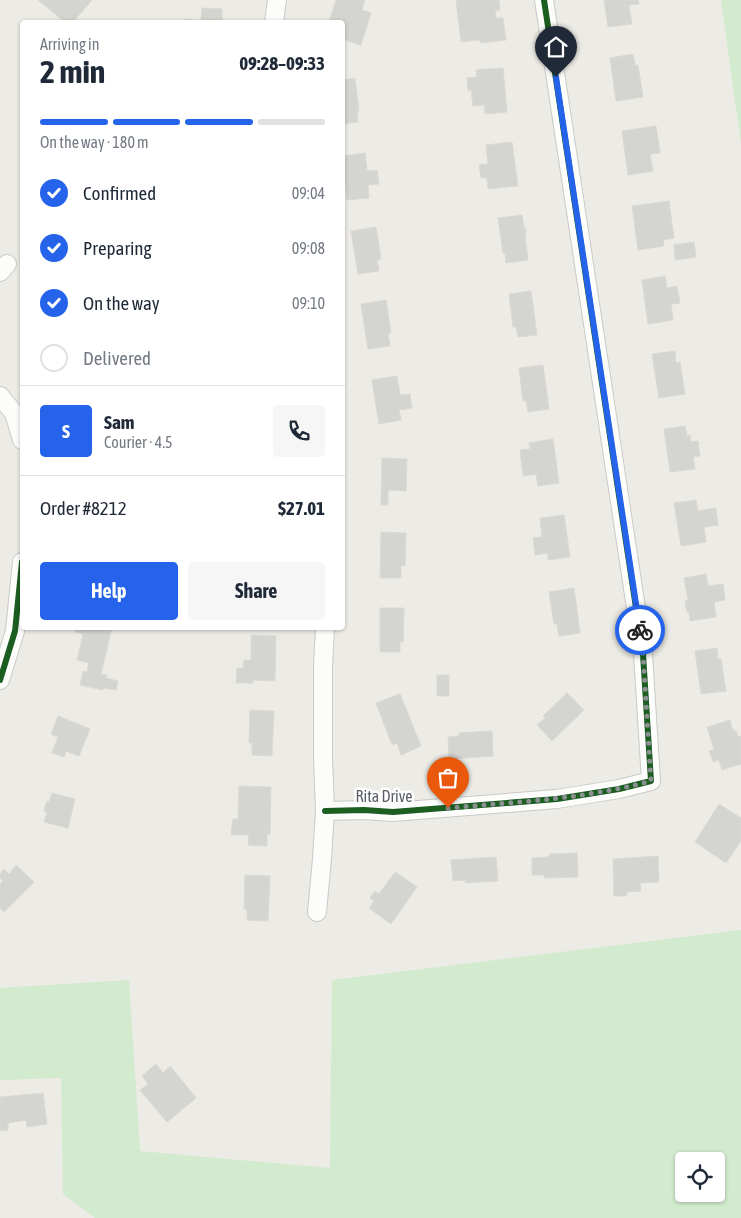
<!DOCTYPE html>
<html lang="en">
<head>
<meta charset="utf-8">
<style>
	body { margin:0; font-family:"Asap Condensed",sans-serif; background:#f6f6f7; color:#1f2937; height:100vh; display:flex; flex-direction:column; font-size:19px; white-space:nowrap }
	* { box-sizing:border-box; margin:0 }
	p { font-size:16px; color:#747a83 }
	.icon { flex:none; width:28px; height:28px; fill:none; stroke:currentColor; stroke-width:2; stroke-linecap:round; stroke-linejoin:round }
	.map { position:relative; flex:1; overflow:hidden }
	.sheet { position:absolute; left:20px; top:20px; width:325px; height:610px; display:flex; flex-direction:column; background:#fff; border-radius:5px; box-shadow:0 1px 4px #0004 }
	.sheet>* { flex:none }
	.fabs { position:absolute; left:675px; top:1152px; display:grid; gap:10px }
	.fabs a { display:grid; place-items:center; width:50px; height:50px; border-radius:5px; background:#fff; box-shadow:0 1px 4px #0004; font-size:25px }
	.pin { position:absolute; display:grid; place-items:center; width:42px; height:42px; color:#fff; margin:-51px -21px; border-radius:50% 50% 50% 0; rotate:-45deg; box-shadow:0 0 5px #0007 }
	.pin .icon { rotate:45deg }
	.courier { position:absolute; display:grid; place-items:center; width:50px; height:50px; margin:-25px; border:4px solid #2563eb; border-radius:50%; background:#fff; color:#222; box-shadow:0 1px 6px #0007 }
	.summary em { font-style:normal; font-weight:700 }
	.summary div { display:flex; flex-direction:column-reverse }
	.summary { display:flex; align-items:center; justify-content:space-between; height:85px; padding:0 20px }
	h1 { font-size:32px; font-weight:700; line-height:38px }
	.bar { display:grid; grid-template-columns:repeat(4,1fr); gap:8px 5px; align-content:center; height:60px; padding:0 20px }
	.bar i { height:6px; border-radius:4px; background:#e0e1e3 }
	.bar .selected { background:#2563eb }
	.bar p { grid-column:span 4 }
	.line { display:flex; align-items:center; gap:12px; padding:0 20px; border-top:1px solid #e0e1e3 }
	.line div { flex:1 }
	.round { display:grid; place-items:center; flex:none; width:52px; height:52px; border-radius:5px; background:#f6f6f7 }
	ol { padding:0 20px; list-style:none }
	li { display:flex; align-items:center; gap:15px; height:55px }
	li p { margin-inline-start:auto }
	li .icon { padding:5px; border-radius:50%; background:#2563eb; color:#fff; stroke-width:4 }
	li:last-child { color:#747a83 }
	li i { width:28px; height:28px; border:2px solid #e0e1e3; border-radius:50% }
	.primary-button { display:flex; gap:10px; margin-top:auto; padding:10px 20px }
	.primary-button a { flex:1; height:58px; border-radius:5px; background:#2563eb; color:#fff; font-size:20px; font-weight:700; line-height:58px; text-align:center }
	.primary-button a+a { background:#f6f6f7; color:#1f2937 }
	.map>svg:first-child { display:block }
</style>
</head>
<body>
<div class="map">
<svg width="741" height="1218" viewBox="0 0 741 1218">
	<rect width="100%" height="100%" fill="#ecebe5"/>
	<!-- green -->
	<g fill="#d2eace" fill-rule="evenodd">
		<path d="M 721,0 L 741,0 L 741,144 Z"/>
		<path d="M 741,930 L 741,1218 L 95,1218 L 63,1194 L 61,1078 L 0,1080 L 0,988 L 129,980 L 140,1151 L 330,1168 L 332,980 ZM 684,1161 L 716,1161 L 716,1194 L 684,1194 Z"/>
	</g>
	<!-- building -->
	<g fill="#d4d4d0" stroke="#dcd9d4">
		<path d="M 38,0 L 92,0 L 73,22 L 65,22 Z"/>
		<path d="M 336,0 L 365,0 L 362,10 L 371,13 L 361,45 L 342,39 L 342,22 L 329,22 Z"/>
		<path d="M 456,0 L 499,0 L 500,10 L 495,11 L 496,18 L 503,18 L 506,40 L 480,43 L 480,40 L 461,42 Z"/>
		<path d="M 604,0 L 638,0 L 639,4 L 629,5 L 632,24 L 608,27 Z"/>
		<path d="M 202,8 L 222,9 L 222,22 L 184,22 L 184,19 L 201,21 Z"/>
		<path d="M 633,54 L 635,65 L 638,65 L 643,97 L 616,101 L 610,58 Z"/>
		<path d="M 503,68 L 507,112 L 485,114 L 484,105 L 473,106 L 471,90 L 468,91 L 467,78 L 477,77 L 476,70 Z"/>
		<path d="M 355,78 L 359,111 L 357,111 L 358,122 L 342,124 L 342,80 Z"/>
		<path d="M 656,126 L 660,153 L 650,154 L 653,171 L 628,175 L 622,131 Z"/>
		<path d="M 512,142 L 518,186 L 488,189 L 487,178 L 481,178 L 479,165 L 488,164 L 486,145 Z"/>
		<path d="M 365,153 L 367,171 L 377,170 L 379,184 L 368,185 L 369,198 L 347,200 L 342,156 Z"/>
		<path d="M 669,201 L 674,238 L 663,240 L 664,246 L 638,250 L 632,206 Z"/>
		<path d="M 522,215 L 524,228 L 526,228 L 526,234 L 525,235 L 528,260 L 506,263 L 505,253 L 503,253 L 498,218 Z"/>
		<path d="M 376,227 L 381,259 L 377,260 L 379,271 L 358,274 L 351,231 Z"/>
		<path d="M 694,242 L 696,257 L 675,260 L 674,245 Z"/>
		<path d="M 665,276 L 667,288 L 677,286 L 680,303 L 671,304 L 673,320 L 648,324 L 642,280 Z"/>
		<path d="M 531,291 L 537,335 L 518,337 L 516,327 L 513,327 L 509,294 Z"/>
		<path d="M 386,300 L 391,333 L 388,334 L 390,346 L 368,349 L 361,304 Z"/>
		<path d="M 675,351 L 676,363 L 680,362 L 685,394 L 659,398 L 652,354 Z"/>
		<path d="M 543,365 L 549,409 L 528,412 L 526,401 L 523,401 L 519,368 Z"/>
		<path d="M 397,376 L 400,395 L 410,394 L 412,408 L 399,410 L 401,420 L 379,424 L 372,380 Z"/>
		<path d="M 685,426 L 687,436 L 690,435 L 691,442 L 698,441 L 700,456 L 693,457 L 695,469 L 670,472 L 664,429 Z"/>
		<path d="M 553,439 L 559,483 L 538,486 L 536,474 L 523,476 L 520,450 L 530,449 L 529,443 Z"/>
		<path d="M 382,458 L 407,459 L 406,491 L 388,490 L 388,505 L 381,505 Z"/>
		<path d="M 696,500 L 698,511 L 716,508 L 718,525 L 704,527 L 706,542 L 681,546 L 674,503 Z"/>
		<path d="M 564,515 L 570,557 L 548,560 L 548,553 L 535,555 L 533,538 L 542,537 L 540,518 Z"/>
		<path d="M 381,532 L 406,533 L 405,566 L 401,566 L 401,578 L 380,578 Z"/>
		<path d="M 706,574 L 708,586 L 723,584 L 725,600 L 714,602 L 716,617 L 690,621 L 689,612 L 687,612 L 685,601 L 688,600 L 684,578 Z"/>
		<path d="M 574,588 L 580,633 L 559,636 L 557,624 L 554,624 L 549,592 Z"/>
		<path d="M 380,608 L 404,608 L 403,642 L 400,641 L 400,652 L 380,652 Z"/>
		<path d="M 76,628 L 112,628 L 101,674 L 107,675 L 106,678 L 118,681 L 116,690 L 103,688 L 103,690 L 80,685 L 83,671 L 87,672 L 89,663 L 77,660 L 83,634 L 75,632 Z"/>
		<path d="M 251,635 L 276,636 L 275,681 L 253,680 L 253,683 L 236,683 L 237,668 L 243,668 L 244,660 L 251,660 Z"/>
		<path d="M 717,648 L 718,659 L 721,659 L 726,691 L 701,694 L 695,651 Z"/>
		<rect x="437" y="675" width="12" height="21"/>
		<path d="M 567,693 L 584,710 L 552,741 L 537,725 L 545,718 L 543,716 Z"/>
		<path d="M 400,694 L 421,746 L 401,755 L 397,743 L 392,745 L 376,703 Z"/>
		<path d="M 250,710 L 274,711 L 272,756 L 252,755 L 252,743 L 249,743 Z"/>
		<path d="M 58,716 L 90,729 L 79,756 L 66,751 L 64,757 L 52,753 L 58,737 L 51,734 Z"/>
		<path d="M 730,720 L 733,731 L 736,730 L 738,737 L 741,736 L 741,764 L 722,770 L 719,760 L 713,762 L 709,751 L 714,750 L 707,727 Z"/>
		<path d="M 492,731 L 493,756 L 449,759 L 448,737 L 459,736 L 459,733 Z"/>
		<path d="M 239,786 L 271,787 L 270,834 L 267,834 L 267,846 L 248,845 L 249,835 L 231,835 L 233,819 L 238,819 Z"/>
		<path d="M 52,793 L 75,799 L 68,828 L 44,822 L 47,812 L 44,811 L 47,801 L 49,802 Z"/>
		<path d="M 719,804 L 741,818 L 741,841 L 726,863 L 695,842 Z"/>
		<path d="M 577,853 L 578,877 L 544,878 L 544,875 L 532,875 L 532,858 L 549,857 L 549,854 Z"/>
		<path d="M 658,856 L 659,882 L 640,883 L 641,891 L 626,892 L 627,896 L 614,896 L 613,859 Z"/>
		<path d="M 496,857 L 498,881 L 465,883 L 465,880 L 453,881 L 451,860 Z"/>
		<path d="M 16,865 L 34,882 L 4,912 L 0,908 L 0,884 L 3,881 L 0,878 L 0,874 L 4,869 L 9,874 Z"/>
		<path d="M 395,872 L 417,887 L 391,924 L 369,908 L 374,901 L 370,898 L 375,891 L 379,894 Z"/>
		<path d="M 245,875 L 270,876 L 268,921 L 247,920 L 247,909 L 244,909 Z"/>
		<path d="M 156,1064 L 163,1073 L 170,1066 L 196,1098 L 167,1122 L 140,1090 L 148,1084 L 142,1076 Z"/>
		<path d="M 43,1093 L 47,1124 L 27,1127 L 26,1120 L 8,1123 L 8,1130 L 0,1131 L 0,1097 Z"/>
	</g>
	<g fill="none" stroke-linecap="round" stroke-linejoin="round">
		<!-- minor casing -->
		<g stroke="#c9cac9" stroke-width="20">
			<g id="minor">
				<path d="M 274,22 L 277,0"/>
				<path d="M 0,272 L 7,264"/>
				<path d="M 0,396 L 14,413 L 22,440"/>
				<path d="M 0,680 L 15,631 L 22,562"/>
				<path d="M 325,811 L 364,810 L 393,812 L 557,799 L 619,789 L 651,781 L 643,654 L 544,0"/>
				<path d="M 317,912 L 322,859 L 325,811 L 323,757 L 323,666 L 325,628"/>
			</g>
		</g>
		<!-- minor -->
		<use href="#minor" stroke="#fcfcfb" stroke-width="18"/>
		<!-- cycleway casing -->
		<g stroke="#fff" stroke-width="9">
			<g id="cycleway">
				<path d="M 0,680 L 15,631 L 22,562"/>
				<path d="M 325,811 L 364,810 L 393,812 L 557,799 L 619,789 L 651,781 L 643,654 L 544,0"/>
			</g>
		</g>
		<!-- cycleway -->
		<use href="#cycleway" stroke="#1b5e20" stroke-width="6"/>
	</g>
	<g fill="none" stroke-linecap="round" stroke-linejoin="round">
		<!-- done -->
		<path stroke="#8d9092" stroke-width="5" stroke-dasharray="0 9" d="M 448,808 C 517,802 584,799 651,781 L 643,654 L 640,630"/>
		<!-- route -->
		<path stroke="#2563eb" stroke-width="6" d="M 556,77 L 640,630"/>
	</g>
	<g text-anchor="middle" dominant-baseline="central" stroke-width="5" stroke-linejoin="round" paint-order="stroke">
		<!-- street labels -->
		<g font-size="16" fill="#5a5f65" stroke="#fff">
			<text x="384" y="796">Rita Drive</text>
		</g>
	</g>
</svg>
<div class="fabs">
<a><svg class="icon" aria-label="locate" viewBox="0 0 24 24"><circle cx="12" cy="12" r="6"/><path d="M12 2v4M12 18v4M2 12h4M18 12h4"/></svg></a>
</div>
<div class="pin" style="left:448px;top:808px;background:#ea580c"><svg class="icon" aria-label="bag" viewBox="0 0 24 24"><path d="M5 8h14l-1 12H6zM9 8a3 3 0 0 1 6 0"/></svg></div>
<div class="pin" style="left:556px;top:77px;background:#1f2937"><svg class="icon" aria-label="home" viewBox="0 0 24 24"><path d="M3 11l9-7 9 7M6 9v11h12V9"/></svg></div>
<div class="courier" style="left:640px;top:630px"><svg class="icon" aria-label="bike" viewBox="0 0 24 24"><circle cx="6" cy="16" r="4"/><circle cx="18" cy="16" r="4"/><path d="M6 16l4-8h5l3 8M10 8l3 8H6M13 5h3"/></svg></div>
<section class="sheet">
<div class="summary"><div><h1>2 min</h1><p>Arriving in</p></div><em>09:28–09:33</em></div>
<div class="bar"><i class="selected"></i><i class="selected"></i><i class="selected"></i><i></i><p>On the way · 180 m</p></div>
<ol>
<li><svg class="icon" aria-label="check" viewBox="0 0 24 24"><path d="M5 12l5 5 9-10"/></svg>Confirmed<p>09:04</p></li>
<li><svg class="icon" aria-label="check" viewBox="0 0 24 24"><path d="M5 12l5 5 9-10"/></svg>Preparing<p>09:08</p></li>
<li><svg class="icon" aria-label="check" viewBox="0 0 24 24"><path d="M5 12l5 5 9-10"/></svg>On the way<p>09:10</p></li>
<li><i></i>Delivered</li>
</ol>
<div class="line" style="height:90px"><b class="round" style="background:#2563eb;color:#fff">S</b><div><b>Sam</b><p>Courier · 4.5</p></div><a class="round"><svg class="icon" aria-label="phone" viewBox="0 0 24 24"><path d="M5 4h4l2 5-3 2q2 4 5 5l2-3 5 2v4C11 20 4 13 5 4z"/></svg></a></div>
<div class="line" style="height:65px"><div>Order #8212</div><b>$27.01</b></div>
<div class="primary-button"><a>Help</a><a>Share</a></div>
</section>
</div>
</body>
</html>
